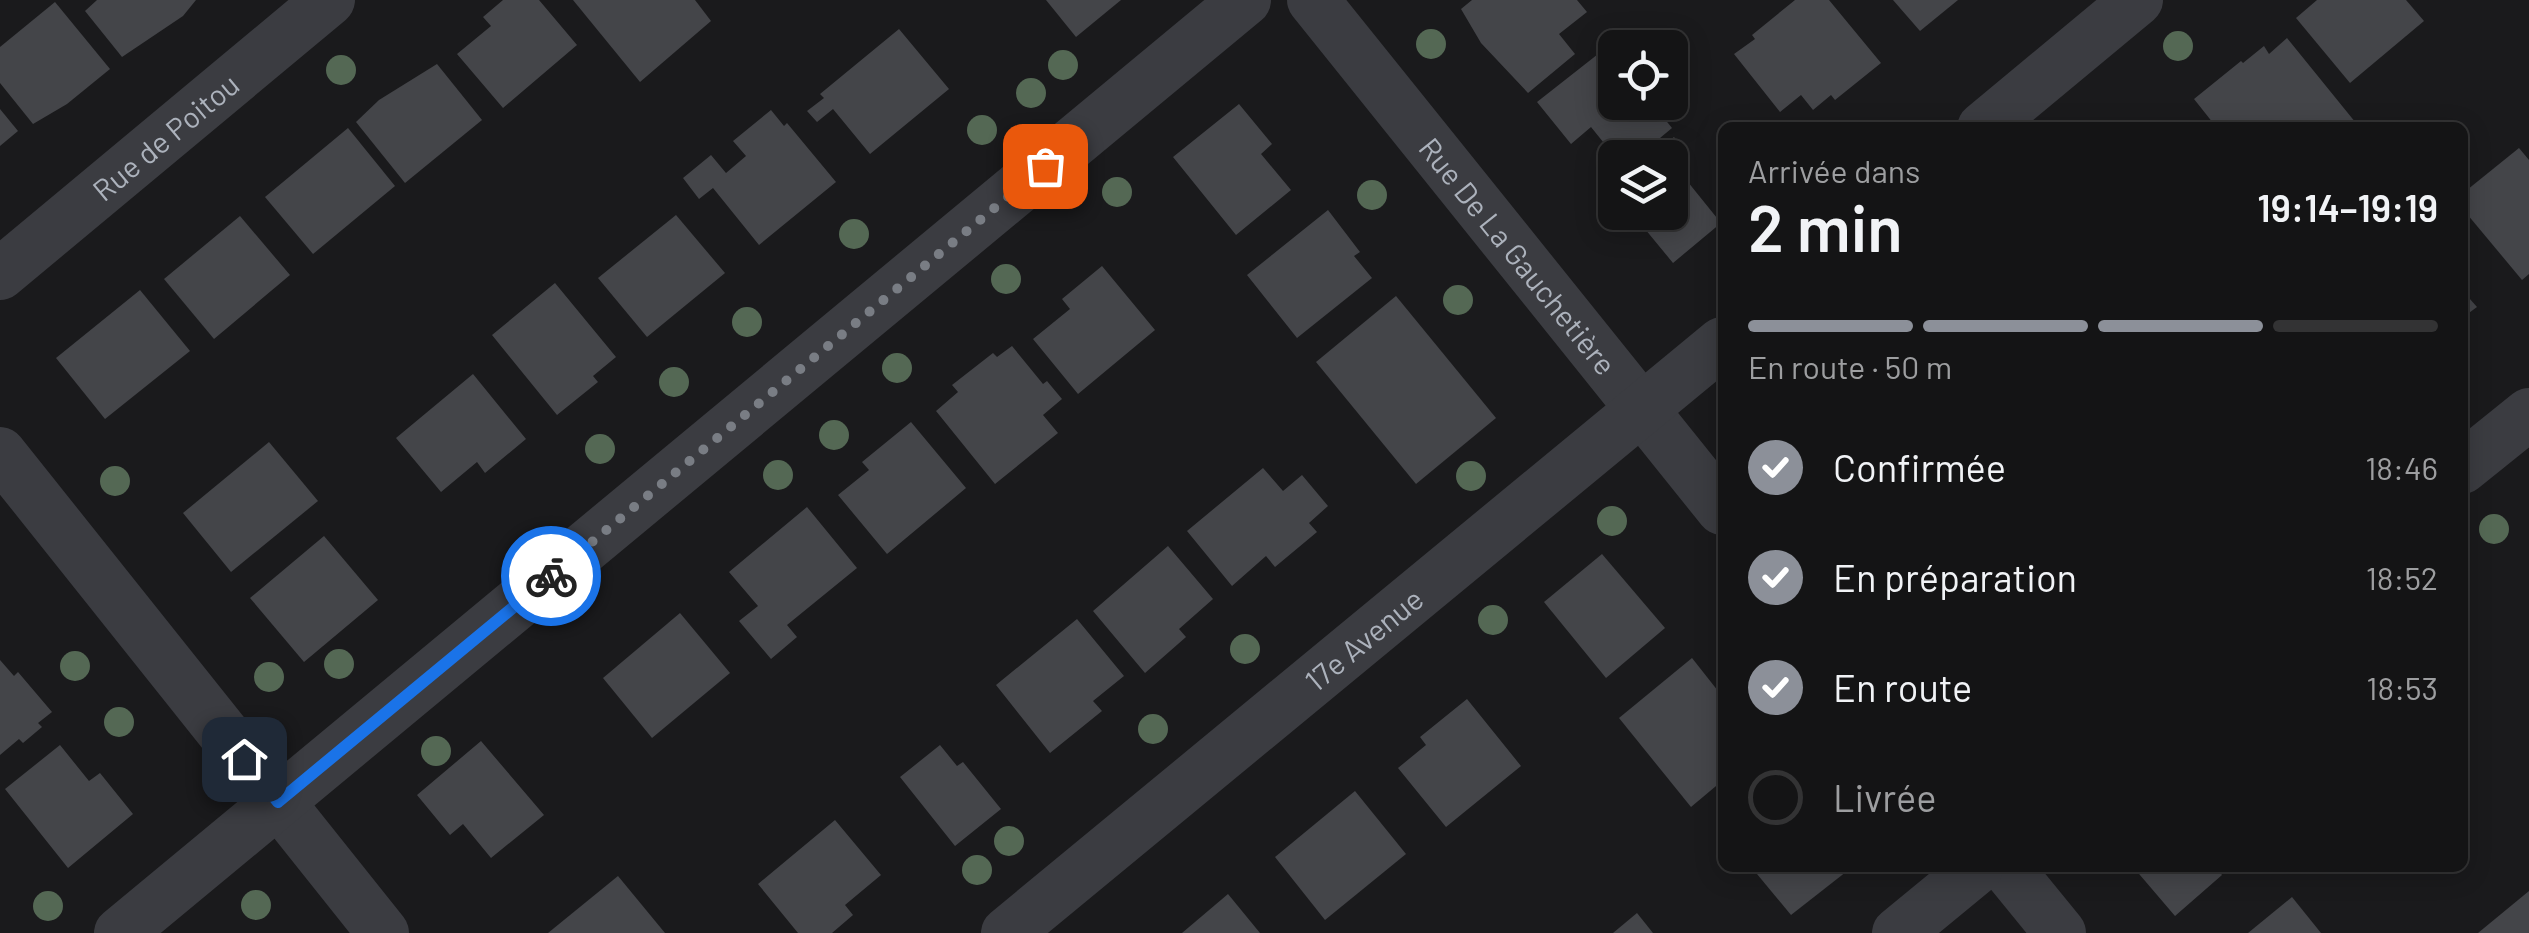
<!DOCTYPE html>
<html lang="fr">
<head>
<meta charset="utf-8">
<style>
	body { margin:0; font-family:Barlow,sans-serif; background:#1d1d1e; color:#f1f3f6; height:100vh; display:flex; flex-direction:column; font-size:38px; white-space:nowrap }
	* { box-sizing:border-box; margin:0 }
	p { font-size:32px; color:#9d9ea0 }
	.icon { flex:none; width:55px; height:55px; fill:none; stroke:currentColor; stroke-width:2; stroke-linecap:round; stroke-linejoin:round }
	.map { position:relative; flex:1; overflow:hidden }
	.panel { position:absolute; left:1718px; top:122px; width:750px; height:750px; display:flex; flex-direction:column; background:#141415; border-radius:15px; box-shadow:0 5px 25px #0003,0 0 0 2px #333334 }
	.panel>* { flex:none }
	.buttons { position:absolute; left:1598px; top:30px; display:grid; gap:20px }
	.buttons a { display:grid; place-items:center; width:90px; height:90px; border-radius:15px; background:#141415; box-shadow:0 5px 25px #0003,0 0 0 2px #333334; font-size:50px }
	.pin { position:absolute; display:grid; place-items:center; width:85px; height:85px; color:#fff; margin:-42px; border-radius:20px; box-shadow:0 5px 15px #0006 }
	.courier { position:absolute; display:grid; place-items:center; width:100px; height:100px; margin:-50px; border:8px solid #1a73e8; border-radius:50%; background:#fff; color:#222; box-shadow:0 2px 12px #0007 }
	.headline em { font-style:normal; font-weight:600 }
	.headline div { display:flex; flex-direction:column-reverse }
	.headline { display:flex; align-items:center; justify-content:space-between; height:170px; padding:0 30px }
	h1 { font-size:65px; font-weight:600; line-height:75px }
	.bar { display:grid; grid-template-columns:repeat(4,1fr); gap:15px 10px; align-content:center; height:120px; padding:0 30px }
	.bar i { height:12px; border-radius:8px; background:#333334 }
	.bar .selected { background:#8c9099 }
	.bar p { grid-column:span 4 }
	ol { padding:0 30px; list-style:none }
	li { display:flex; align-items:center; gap:30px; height:110px }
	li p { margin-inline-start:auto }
	li .icon { padding:10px; border-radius:50%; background:#8c9099; color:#fff; stroke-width:4 }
	li:last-child { color:#9d9ea0 }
	li i { width:55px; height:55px; border:5px solid #333334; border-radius:50% }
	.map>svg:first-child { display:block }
</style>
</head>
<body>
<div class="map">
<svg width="2529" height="933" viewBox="0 0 2529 933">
	<rect width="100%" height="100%" fill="#1a1a1c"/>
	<!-- building -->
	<g fill="#444549">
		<path d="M 97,0 L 196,0 L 183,16 L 122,57 L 85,11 Z"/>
		<path d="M 503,0 L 539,0 L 577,45 L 503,108 L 457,54 L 491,26 L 483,17 Z"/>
		<path d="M 573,0 L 695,0 L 711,21 L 640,82 Z"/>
		<path d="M 1046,0 L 1121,0 L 1076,37 Z"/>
		<path d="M 1472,0 L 1577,0 L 1587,12 L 1559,34 L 1575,54 L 1528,93 L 1481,43 L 1461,9 Z"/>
		<path d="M 1795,0 L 1829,0 L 1881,63 L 1835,100 L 1831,95 L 1813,110 L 1801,95 L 1780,112 L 1734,54 L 1755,39 L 1752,35 Z"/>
		<path d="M 1893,0 L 1958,0 L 1920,31 Z"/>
		<path d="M 2317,0 L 2406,0 L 2424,21 L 2350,83 L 2296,18 Z"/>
		<path d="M 55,2 L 110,69 L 67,104 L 33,124 L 0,83 L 0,47 Z"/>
		<path d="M 899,29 L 949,89 L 870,154 L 833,109 L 817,122 L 807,111 L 824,98 L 820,94 Z"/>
		<path d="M 2287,38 L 2360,128 L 2327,128 L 2321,120 L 2312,128 L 2217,128 L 2194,99 L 2241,61 L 2243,63 L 2264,46 L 2269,54 Z"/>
		<path d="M 1607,47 L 1615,57 L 1615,102 L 1651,102 L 1672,128 L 1636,158 L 1616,158 L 1591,127 L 1571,144 L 1537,102 Z"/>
		<path d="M 437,64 L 482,120 L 405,183 L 356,122 L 379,100 Z"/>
		<path d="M 1239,104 L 1272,144 L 1261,154 L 1291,190 L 1236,235 L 1173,157 Z"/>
		<path d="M 0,109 L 18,131 L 0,146 Z"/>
		<path d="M 771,110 L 784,126 L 787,123 L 836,182 L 759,245 L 713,188 L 699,199 L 683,178 L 711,155 L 726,173 L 746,156 L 733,141 Z"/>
		<path d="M 348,128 L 395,186 L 313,254 L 265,197 Z"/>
		<path d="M 1674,137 L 1684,150 L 1671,161 L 1721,223 L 1673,263 L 1631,212 L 1670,212 L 1670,158 L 1664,158 L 1658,150 Z"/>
		<path d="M 2519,148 L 2529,160 L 2529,274 L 2522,280 L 2462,208 L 2462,194 Z"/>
		<path d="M 1328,210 L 1360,252 L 1354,256 L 1372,278 L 1297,338 L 1247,275 Z"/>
		<path d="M 676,215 L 725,273 L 647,337 L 598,278 Z"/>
		<path d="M 240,216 L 290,275 L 214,339 L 164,279 Z"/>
		<path d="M 1102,266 L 1155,330 L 1078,394 L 1033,339 L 1070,309 L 1062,299 Z"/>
		<path d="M 555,283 L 616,357 L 593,376 L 598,382 L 557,415 L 492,335 Z"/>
		<path d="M 140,290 L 190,351 L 105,419 L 56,358 Z"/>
		<path d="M 2462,290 L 2477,307 L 2462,318 Z"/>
		<path d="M 1396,296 L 1496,418 L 1416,484 L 1316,362 Z"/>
		<path d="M 1012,346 L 1043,384 L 1047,381 L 1062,399 L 1043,415 L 1058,433 L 995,484 L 936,411 L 958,392 L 952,385 L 993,353 L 997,357 Z"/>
		<path d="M 473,374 L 526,439 L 485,473 L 477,462 L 441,492 L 396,438 Z"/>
		<path d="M 911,422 L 966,488 L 887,554 L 838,495 L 869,470 L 862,462 Z"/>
		<path d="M 269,442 L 318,501 L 231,572 L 183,513 Z"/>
		<path d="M 1263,468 L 1283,491 L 1302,475 L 1328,506 L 1309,523 L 1317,532 L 1275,567 L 1266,556 L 1232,586 L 1187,531 Z"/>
		<path d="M 807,507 L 857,568 L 787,625 L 797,637 L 771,659 L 739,621 L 758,606 L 729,572 Z"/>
		<path d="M 324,536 L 378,600 L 304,662 L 250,598 Z"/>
		<path d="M 1168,546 L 1213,599 L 1179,629 L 1186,637 L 1145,673 L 1093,611 Z"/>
		<path d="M 1602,554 L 1665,628 L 1606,678 L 1544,602 Z"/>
		<path d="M 680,613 L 730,673 L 652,738 L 603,678 Z"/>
		<path d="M 1077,619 L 1124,676 L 1093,701 L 1102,711 L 1050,753 L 996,685 Z"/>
		<path d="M 1692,658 L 1722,696 L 1722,781 L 1691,807 L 1619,718 Z"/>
		<path d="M 0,660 L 14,676 L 18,672 L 52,712 L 38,723 L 42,727 L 23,743 L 19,739 L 0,755 Z"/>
		<path d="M 1467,699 L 1521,766 L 1446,827 L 1398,768 L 1426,745 L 1420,737 Z"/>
		<path d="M 481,741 L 544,815 L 491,858 L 463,824 L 450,835 L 417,795 Z"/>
		<path d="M 60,745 L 89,781 L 100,773 L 133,814 L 68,868 L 5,789 Z"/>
		<path d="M 940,745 L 957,766 L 963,762 L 1001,809 L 955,846 L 900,777 Z"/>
		<path d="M 1355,791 L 1406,854 L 1325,920 L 1275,857 Z"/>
		<path d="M 835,820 L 881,875 L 845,905 L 853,915 L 832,933 L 798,933 L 758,884 Z"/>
		<path d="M 1752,868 L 1851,868 L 1791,915 Z"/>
		<path d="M 2134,868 L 2223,868 L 2219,871 L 2222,875 L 2175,916 Z"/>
		<path d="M 618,876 L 665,933 L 548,933 Z"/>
		<path d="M 2529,891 L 2529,933 L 2478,933 Z"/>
		<path d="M 1228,894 L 1260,933 L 1182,933 Z"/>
		<path d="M 2292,897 L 2321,933 L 2248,933 Z"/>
		<path d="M 1637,913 L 1653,933 L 1613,933 Z"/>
	</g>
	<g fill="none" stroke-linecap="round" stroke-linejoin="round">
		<!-- minor -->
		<g stroke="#3b3c41" stroke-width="52">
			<path id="s1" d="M 1313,0 L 1722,509"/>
			<path d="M 1983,128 L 2137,0"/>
			<path id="s2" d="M 0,274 L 329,0"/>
			<path d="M 0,453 L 383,933"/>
			<path d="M 2462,468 L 2529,414"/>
			<path d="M 2007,868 L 2060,933"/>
			<path d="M 120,933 L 1245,0"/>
			<path id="s3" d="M 1007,933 L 1722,343"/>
			<path d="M 1898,933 L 1977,868"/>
		</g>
	</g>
	<!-- trees -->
	<g fill="#546854">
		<circle cx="1431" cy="44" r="15"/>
		<circle cx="2178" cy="46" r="15"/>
		<circle cx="1063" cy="65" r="15"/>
		<circle cx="341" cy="70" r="15"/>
		<circle cx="1031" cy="93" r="15"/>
		<circle cx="982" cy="130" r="15"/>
		<circle cx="1117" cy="192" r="15"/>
		<circle cx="1372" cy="195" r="15"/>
		<circle cx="854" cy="234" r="15"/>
		<circle cx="1006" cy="279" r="15"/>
		<circle cx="1458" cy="300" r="15"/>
		<circle cx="747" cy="322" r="15"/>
		<circle cx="897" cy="368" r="15"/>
		<circle cx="674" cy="382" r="15"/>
		<circle cx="834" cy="435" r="15"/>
		<circle cx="600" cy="449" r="15"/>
		<circle cx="778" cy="475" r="15"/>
		<circle cx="1471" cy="476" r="15"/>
		<circle cx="115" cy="481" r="15"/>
		<circle cx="1612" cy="521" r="15"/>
		<circle cx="2494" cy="529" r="15"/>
		<circle cx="1493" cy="620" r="15"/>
		<circle cx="1245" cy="649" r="15"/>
		<circle cx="339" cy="664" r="15"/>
		<circle cx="75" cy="666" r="15"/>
		<circle cx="269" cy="677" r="15"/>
		<circle cx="119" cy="722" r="15"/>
		<circle cx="1153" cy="729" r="15"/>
		<circle cx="436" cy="751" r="15"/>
		<circle cx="1009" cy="841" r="15"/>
		<circle cx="977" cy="870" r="15"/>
		<circle cx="256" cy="905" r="15"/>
		<circle cx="48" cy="906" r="15"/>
	</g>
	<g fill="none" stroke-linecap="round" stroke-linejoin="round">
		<!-- done -->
		<path stroke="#797d84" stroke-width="10" stroke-dasharray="0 18" d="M 551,576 L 1045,166"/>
		<!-- route -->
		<path stroke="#1a73e8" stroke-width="12" d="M 244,759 L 278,802 L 551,576"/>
	</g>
	<g text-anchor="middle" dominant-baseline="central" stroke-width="9" stroke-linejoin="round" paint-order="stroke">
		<!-- street labels -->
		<g font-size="30" fill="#acb2bc" stroke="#151517">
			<text stroke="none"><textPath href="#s2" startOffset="215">Rue de Poitou</textPath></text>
			<text stroke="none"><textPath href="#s1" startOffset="328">Rue De La Gauchetière</textPath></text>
			<text stroke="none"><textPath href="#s3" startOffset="462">17e Avenue</textPath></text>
		</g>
	</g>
</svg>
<div class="buttons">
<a><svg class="icon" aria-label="locate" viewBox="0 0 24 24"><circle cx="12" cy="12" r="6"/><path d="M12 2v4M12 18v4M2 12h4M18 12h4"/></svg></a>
<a><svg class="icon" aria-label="layers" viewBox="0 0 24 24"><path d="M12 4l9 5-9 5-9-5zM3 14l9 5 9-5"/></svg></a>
</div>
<div class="pin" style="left:1045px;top:166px;background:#ea580c"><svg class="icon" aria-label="bag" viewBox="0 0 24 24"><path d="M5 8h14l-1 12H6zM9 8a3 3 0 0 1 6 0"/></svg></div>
<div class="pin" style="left:244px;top:759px;background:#1f2937"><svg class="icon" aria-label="home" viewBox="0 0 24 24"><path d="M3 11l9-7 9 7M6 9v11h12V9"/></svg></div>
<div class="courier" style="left:551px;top:576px"><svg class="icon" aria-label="bike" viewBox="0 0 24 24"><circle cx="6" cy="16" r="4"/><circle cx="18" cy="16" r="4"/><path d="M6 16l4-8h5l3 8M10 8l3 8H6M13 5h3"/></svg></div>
<section class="panel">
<div class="headline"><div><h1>2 min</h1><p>Arrivée dans</p></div><em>19:14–19:19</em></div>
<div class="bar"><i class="selected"></i><i class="selected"></i><i class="selected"></i><i></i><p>En route · 50 m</p></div>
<ol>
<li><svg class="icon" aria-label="check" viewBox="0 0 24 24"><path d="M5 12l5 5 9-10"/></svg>Confirmée<p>18:46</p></li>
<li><svg class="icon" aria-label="check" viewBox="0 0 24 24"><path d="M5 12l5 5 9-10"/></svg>En préparation<p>18:52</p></li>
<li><svg class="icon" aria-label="check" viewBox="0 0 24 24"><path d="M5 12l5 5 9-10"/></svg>En route<p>18:53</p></li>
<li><i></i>Livrée</li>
</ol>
</section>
</div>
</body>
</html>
